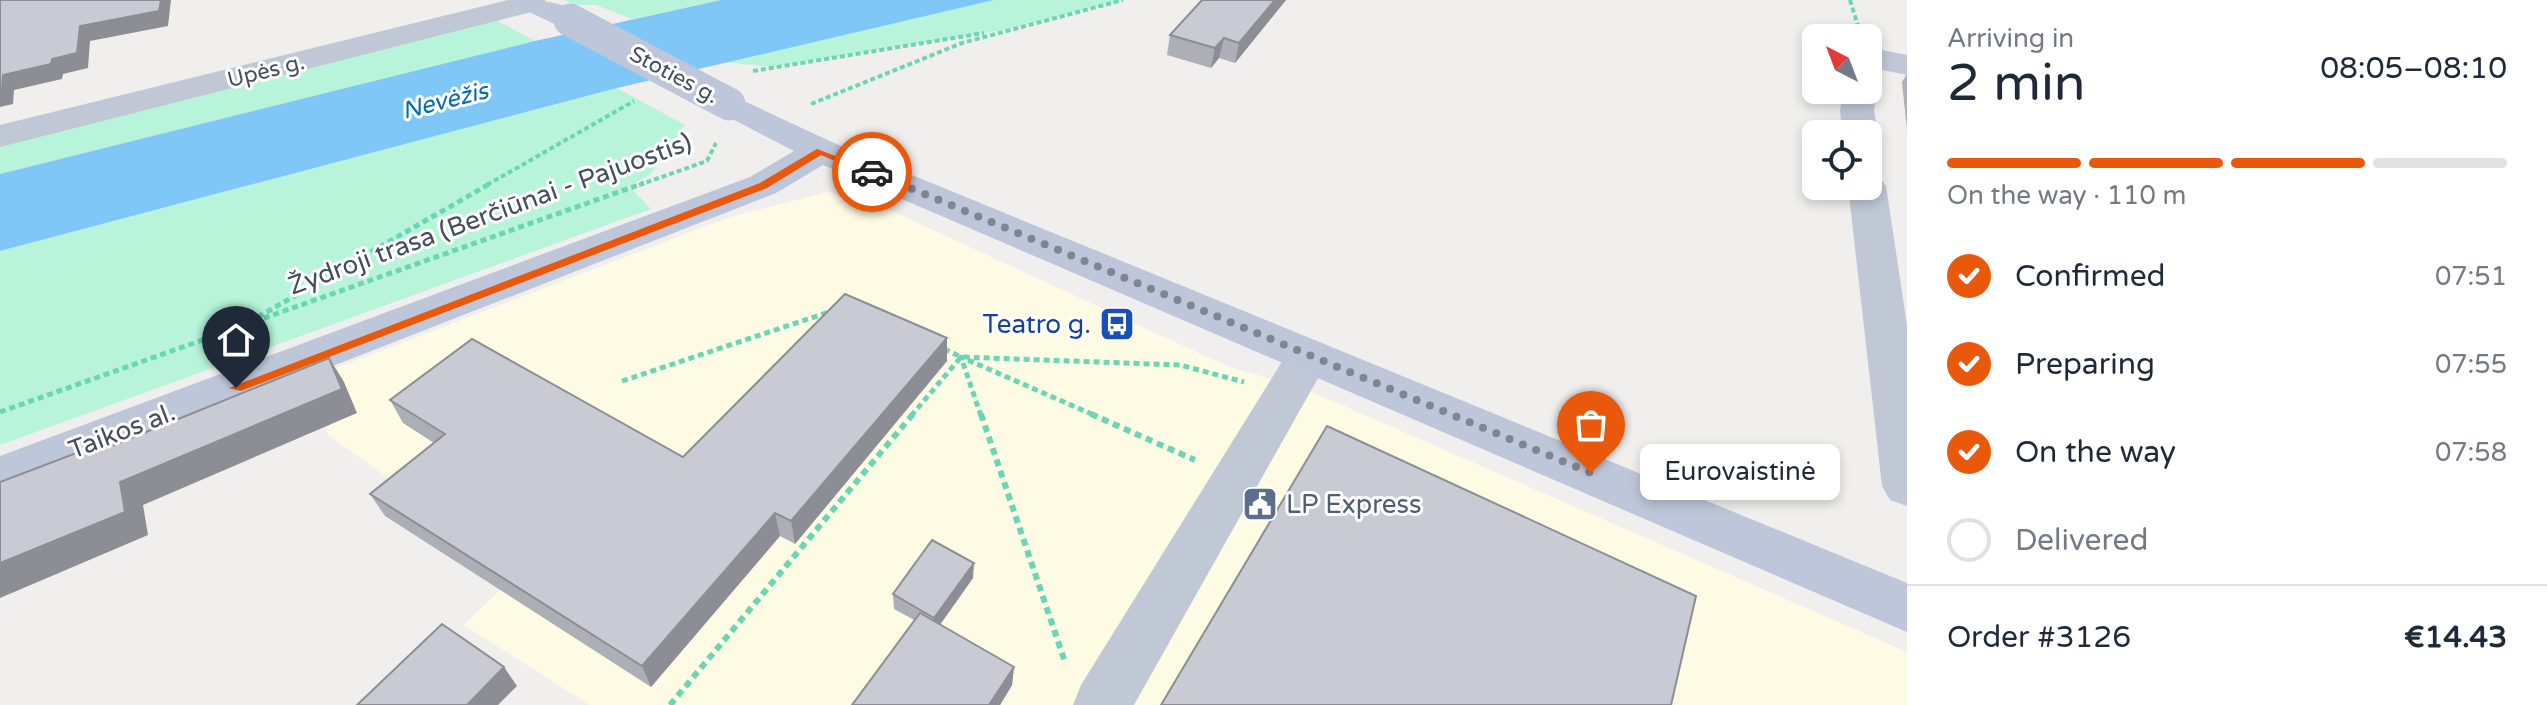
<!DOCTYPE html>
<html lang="en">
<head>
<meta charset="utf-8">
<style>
	body { margin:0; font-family:"Varela Round",sans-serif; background:#f6f6f7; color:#1f2937; height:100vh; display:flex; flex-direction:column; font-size:30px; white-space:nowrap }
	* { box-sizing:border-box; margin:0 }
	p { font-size:26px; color:#747a83 }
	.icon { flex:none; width:44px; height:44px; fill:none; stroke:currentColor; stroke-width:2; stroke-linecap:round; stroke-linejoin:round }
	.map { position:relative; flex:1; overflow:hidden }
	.panel { display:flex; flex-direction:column; background:#fff; width:640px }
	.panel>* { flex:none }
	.needle { width:52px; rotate:318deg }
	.tools { position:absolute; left:1802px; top:24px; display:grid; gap:16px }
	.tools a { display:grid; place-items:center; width:80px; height:80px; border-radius:12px; background:#fff; box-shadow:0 4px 12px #0003; font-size:40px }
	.pin { position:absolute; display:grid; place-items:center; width:68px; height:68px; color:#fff; margin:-82px -34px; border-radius:50% 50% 50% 0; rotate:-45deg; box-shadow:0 0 8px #0007 }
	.pin .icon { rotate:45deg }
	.courier { position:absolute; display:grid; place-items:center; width:80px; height:80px; margin:-40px; border:6px solid #ea580c; border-radius:50%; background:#fff; color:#222; box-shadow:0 2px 10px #0007 }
	.bubble { position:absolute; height:56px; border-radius:12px; background:#fff; box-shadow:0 4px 12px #0003; font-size:26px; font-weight:600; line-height:56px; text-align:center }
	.summary em { font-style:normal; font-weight:600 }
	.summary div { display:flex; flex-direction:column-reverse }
	.summary { display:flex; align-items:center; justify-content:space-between; height:136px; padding:0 40px }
	h1 { font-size:52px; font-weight:600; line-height:60px }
	.bar { display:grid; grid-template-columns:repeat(4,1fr); gap:12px 8px; align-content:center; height:96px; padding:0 40px }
	.bar i { height:10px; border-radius:6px; background:#e0e1e3 }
	.bar .selected { background:#ea580c }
	.bar p { grid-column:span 4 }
	.line { display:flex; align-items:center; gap:20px; padding:0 40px; border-top:2px solid #e0e1e3 }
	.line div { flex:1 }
	ol { padding:0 40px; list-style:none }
	li { display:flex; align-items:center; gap:24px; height:88px }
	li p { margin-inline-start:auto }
	li .icon { padding:8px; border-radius:50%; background:#ea580c; color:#fff; stroke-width:4 }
	li:last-child { color:#747a83 }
	li i { width:44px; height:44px; border:4px solid #e0e1e3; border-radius:50% }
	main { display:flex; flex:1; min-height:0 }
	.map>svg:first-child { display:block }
</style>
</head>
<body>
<main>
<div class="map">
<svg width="1907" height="705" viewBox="0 0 1907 705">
	<rect width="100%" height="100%" fill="#f1eeee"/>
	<!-- commercial -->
	<path fill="#fefbe5" d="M 827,192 L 868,200 L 1227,366 L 1305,389 L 1907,652 L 1907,705 L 590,705 L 464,625 L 519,571 L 328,435 L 307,379 L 727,218 Z"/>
	<!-- green -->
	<g fill="#b7f4da">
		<path d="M 565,0 L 721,0 L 632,19 L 596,5 L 575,5 Z"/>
		<path d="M 994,0 L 1123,0 L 1004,30 L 770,67 L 724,62 Z"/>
		<path d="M 496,20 L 535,41 L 0,174 L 0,141 Z"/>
		<path d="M 617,88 L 685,125 L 651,174 L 629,186 L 651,209 L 0,445 L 0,251 Z"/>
	</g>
	<!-- water -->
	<path fill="#7fc7f6" d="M 721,0 L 994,0 L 617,88 L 0,251 L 0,174 L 535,41 Z"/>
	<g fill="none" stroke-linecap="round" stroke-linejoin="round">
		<!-- path-far2 -->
		<g stroke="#6bd5b5" stroke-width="4" stroke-dasharray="5 3" stroke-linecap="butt">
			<path d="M 1850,0 L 1859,29"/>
			<path d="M 753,71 L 984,33"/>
			<path d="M 811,104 L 962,43 L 1123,0"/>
			<path d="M 487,185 L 634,101"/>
			<path d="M 639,185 L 707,161 L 716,143"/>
		</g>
		<!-- path-far1 -->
		<g stroke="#6bd5b5" stroke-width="5" stroke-dasharray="6 4" stroke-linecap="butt">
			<path d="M 258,317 L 491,183"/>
			<path d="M 944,349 L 961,357"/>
			<path d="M 622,381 L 829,312"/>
			<path d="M 0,412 L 644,183"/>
			<path d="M 911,416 L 961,357 L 1180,365 L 1244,382"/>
			<path d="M 981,416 L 961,357 L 1096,416"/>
		</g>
		<!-- path -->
		<g stroke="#6bd5b5" stroke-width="6" stroke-dasharray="7 5" stroke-linecap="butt">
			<path d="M 981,414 L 1065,662"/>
			<path d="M 1091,414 L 1195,460"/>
			<path d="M 670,705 L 913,414"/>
		</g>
		<!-- street -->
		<g fill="#c0c7d5" fill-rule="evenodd">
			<path d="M 508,0 L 545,0 L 547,3 L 543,9 L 0,147 L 0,125 Z"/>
			<path d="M 1868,47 L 1907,55 L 1907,75 L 1868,67 Z"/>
			<path d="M 1868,82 L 1878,90 L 1874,110 L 1878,134 L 1868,143 L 1868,134 L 1842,134 L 1840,110 L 1844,90 L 1868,90 Z"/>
			<path d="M 1868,175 L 1880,178 L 1886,186 L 1907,325 L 1907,506 L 1890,500 L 1882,486 L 1848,186 L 1868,186 Z"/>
			<path d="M 1309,339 L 1325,344 L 1331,355 L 1134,705 L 1073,705 L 1081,685 L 1293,344 Z"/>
		</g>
		<!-- secondary -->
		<g fill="#bec6d9" fill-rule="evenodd">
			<path d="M 511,0 C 535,0 570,0 585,20 L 581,26 L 559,26 L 516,6 Z"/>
			<path d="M 729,94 L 834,143 L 1907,583 L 1907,632 L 823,165 L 776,193 L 0,496 L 0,456 L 750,177 L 794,151 L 717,111 L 712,104 L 717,97 Z"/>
		</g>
		<!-- secondary-bridge -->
		<path stroke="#bec6d9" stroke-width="33" d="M 570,20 L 729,104"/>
	</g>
	<!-- wall -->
	<g fill="#adafb6">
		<path d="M 1202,0 L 1286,0 L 1235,63 L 1219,58 L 1211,68 L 1167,55 L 1170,35 Z"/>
		<path d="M 1907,74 L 1907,130 L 1902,82 Z"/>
		<path d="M 947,338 L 947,361 L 795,544 L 780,536 L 651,687 L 385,516 L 370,494 L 434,443 L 403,423 L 390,400 L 683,457 Z"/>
		<path d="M 973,578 L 940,624 L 1014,667 L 1012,685 L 1000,705 L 852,705 L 914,620 L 894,609 L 893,594 Z"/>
	</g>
	<!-- shaded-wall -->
	<g fill="#8d8e94">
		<path d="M 161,0 L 171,0 L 168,26 L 90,41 L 88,68 L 63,74 L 62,79 L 14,90 L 13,104 L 0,107 L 0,89 L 3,75 L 52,59 L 80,26 Z"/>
		<path d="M 1275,0 L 1286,0 L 1235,63 L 1239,43 Z"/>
		<path d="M 1224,38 L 1219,58 L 1211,68 L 1215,48 Z"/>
		<path d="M 947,338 L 947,361 L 795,544 L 791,521 Z"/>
		<path d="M 329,358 L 344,382 L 357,413 L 143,505 L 148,535 L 0,598 L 0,563 L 120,482 Z"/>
		<path d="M 775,513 L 780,536 L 651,687 L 642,666 Z"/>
		<path d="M 974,563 L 973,578 L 935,632 L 934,618 Z"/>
		<path d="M 504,667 L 517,686 L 498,705 L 467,705 Z"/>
		<path d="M 1014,667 L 1012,685 L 1000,705 L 989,705 Z"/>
	</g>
	<!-- building -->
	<g fill="#c9cbd4" stroke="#8d8e94" stroke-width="2">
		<path d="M 0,0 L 161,0 L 159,11 L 80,26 L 77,53 L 52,59 L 51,64 L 3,75 L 2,89 L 0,89 Z"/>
		<path d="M 1202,0 L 1275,0 L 1239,43 L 1224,38 L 1215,48 L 1170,35 Z"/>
		<path d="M 845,294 L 947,338 L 791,521 L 775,513 L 642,666 L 370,494 L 445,434 L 390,400 L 472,339 L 683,457 Z"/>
		<path d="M 329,358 L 342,389 L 120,482 L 125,512 L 0,563 L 0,482 L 113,439 L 114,445 Z"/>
		<path d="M 1327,426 L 1696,596 L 1671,705 L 1161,705 Z"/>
		<path d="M 932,540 L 974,563 L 934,618 L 893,594 Z"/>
		<path d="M 920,613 L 1014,667 L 989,705 L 852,705 Z"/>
		<path d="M 442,624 L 504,667 L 467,705 L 357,705 Z"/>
	</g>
	<!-- route -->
	<path fill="#ea580c" d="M 817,149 L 877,172 L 868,175 L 821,155 L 767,188 L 241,391 L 229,388 L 760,183 Z"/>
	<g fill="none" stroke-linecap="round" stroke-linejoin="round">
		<!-- done -->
		<path stroke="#818590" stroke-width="8" stroke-dasharray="0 14.4" d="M 872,172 L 1591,473"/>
	</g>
	<!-- icons -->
	<defs>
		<g id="bus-square" transform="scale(1.8)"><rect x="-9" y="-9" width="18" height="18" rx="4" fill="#1a4fb4" stroke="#fff"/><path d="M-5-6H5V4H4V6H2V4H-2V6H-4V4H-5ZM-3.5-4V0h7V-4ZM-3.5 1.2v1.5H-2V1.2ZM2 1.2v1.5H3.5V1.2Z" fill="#fff"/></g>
		<g id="civic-square" transform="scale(1.8)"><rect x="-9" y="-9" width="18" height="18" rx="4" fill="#5c6f8a" stroke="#fff"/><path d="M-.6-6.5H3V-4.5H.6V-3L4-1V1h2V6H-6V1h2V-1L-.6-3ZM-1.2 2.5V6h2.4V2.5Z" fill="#fff"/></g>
	</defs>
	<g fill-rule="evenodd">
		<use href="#bus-square" x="1117" y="324"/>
		<use href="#civic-square" x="1260" y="504"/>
	</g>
	<g text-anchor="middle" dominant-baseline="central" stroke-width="6" stroke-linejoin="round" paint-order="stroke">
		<!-- far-street labels -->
		<g font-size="22" fill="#444d5e" stroke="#fff">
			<text transform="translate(266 71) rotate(-14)">Upės g.</text>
			<text transform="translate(674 75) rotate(28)">Stoties g.</text>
		</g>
		<!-- far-water labels -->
		<g font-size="24" font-style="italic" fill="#006db5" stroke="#fff">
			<text transform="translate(445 101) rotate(-14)">Nevėžis</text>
		</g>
		<!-- street labels -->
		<g font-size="26" fill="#444d5e" stroke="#fff">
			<text transform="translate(490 214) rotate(-20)">Žydroji trasa (Berčiūnai - Pajuostis)</text>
			<text transform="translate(122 431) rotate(-21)">Taikos al.</text>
		</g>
		<!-- transit labels -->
		<g font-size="26" fill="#164399" stroke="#fff" text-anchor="end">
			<text x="1091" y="324">Teatro g.</text>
		</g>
		<!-- service labels -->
		<g font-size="26" fill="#4e5e75" stroke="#fff" text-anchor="start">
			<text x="1286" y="504">LP Express</text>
		</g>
	</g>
</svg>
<div class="tools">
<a><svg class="needle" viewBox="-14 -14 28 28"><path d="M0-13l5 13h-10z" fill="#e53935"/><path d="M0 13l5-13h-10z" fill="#747a83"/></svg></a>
<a><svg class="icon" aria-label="locate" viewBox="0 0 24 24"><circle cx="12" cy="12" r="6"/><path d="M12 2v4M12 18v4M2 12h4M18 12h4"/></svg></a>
</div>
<div class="pin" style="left:1591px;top:473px;background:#ea580c"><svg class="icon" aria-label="bag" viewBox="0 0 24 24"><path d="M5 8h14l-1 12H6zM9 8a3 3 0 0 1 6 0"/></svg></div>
<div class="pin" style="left:236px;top:388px;background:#1f2937"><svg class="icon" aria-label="home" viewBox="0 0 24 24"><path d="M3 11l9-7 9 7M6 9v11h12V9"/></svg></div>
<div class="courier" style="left:872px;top:172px"><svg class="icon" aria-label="car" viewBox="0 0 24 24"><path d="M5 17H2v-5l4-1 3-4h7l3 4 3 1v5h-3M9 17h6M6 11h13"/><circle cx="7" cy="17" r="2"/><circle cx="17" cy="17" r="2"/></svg></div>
<div class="bubble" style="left:1640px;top:444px;width:200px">Eurovaistinė</div>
</div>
<section class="panel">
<div class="summary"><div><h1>2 min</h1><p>Arriving in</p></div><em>08:05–08:10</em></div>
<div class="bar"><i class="selected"></i><i class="selected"></i><i class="selected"></i><i></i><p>On the way · 110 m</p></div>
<ol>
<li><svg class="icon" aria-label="check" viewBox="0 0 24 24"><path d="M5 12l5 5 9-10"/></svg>Confirmed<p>07:51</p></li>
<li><svg class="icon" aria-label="check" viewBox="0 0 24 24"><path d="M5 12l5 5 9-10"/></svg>Preparing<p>07:55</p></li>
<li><svg class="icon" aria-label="check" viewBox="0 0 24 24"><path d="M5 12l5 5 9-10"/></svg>On the way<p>07:58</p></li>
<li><i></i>Delivered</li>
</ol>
<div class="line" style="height:104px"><div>Order #3126</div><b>€14.43</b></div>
</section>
</main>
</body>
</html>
